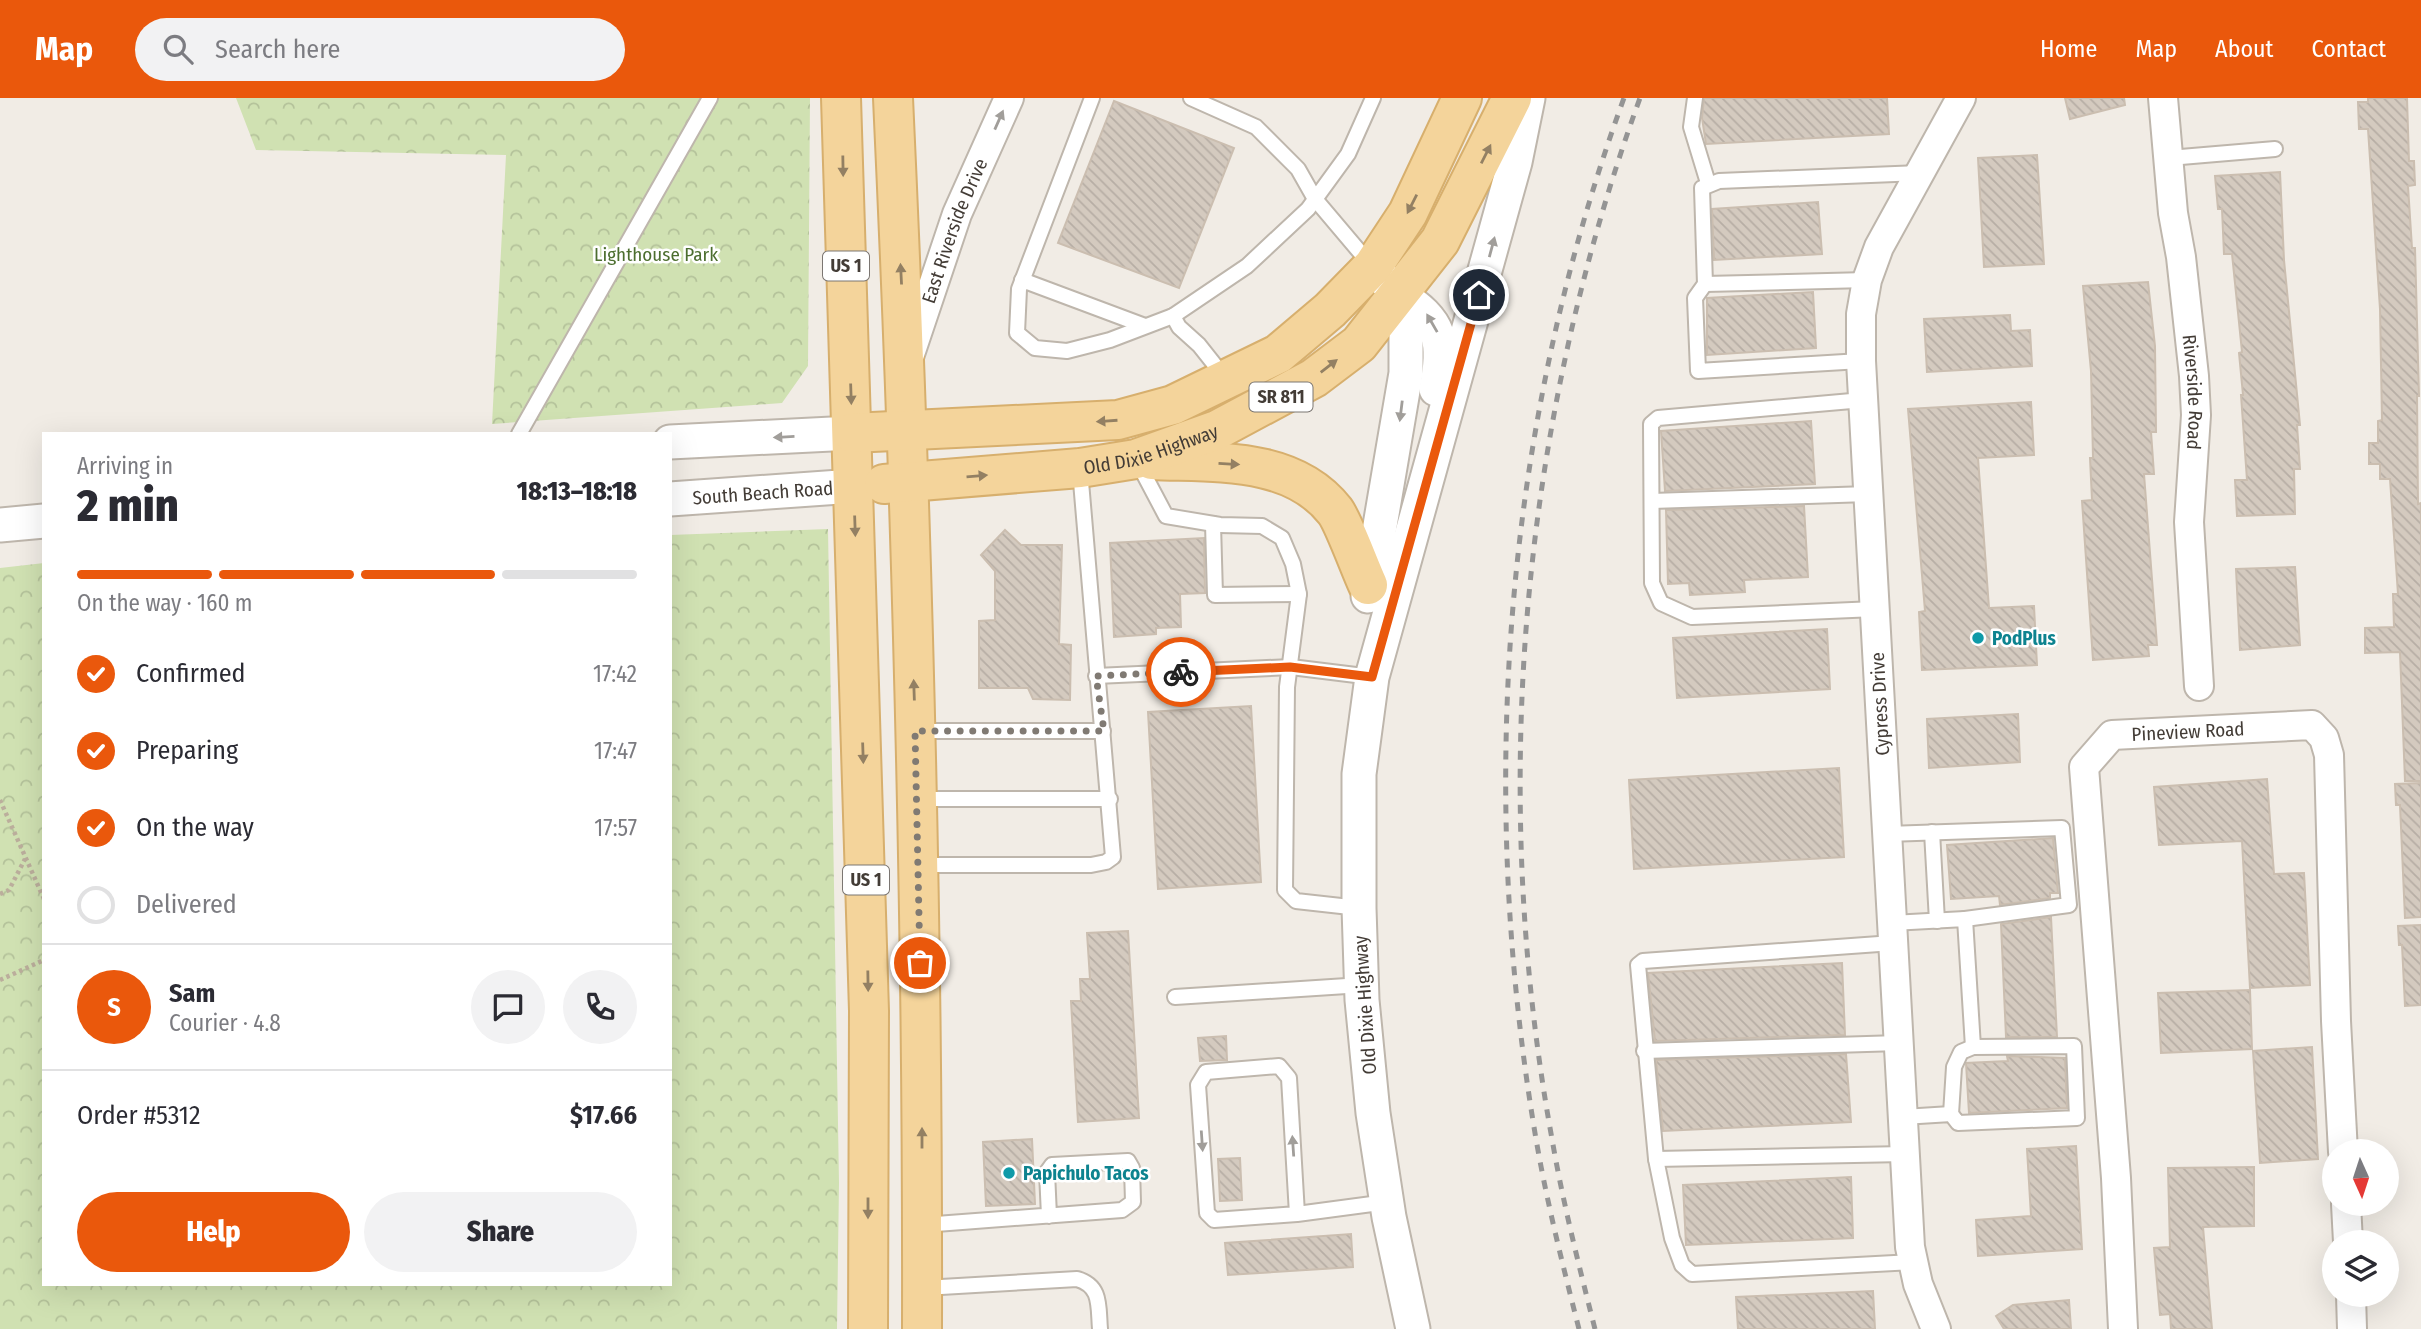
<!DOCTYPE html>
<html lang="en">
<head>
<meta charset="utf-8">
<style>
	body { margin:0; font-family:"Fira Sans Condensed",sans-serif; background:#f2f2f3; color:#2b2b33; height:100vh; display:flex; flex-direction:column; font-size:26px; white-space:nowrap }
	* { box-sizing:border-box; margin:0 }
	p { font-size:23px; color:#7c7c81 }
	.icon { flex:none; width:38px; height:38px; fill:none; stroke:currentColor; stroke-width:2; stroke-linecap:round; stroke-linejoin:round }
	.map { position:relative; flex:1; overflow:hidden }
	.side { position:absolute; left:42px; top:334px; width:630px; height:854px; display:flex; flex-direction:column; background:#fff; border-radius:0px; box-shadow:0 7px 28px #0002 }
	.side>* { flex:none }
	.needle { width:46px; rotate:177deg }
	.buttons { position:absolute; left:2322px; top:1041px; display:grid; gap:14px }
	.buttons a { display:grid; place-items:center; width:77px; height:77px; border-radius:50%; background:#fff; box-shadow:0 7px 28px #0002; font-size:35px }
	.pin { position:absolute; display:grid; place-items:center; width:60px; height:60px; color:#fff; margin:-30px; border:4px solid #fff; border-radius:50%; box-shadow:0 2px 7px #0007 }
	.courier { position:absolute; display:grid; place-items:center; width:70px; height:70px; margin:-35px; border:5px solid #ea580c; border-radius:50%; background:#fff; color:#222; box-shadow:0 2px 9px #0007 }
	.overview em { font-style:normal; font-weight:800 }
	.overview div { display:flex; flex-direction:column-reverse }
	.overview { display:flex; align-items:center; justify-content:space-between; height:119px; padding:0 35px }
	h1 { font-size:46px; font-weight:800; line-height:52px }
	.bar { display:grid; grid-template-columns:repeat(4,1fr); gap:10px 7px; align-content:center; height:84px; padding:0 35px }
	.bar i { height:9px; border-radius:5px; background:#e1e1e2 }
	.bar .current { background:#ea580c }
	.bar p { grid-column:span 4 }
	.line { display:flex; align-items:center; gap:18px; padding:0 35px; border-top:2px solid #e1e1e2 }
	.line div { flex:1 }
	.round { display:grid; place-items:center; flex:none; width:74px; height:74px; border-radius:37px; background:#f2f2f3 }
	ol { padding:0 35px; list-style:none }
	li { display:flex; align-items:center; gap:21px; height:77px }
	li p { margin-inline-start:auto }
	li .icon { padding:7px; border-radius:50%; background:#ea580c; color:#fff; stroke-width:4 }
	li:last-child { color:#7c7c81 }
	li i { width:38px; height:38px; border:4px solid #e1e1e2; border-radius:50% }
	.cta { display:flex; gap:14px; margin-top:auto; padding:14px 35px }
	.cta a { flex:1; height:80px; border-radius:42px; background:#ea580c; color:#fff; font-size:28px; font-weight:800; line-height:80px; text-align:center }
	.cta a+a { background:#f2f2f3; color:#2b2b33 }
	header { display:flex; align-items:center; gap:42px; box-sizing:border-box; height:98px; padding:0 35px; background:#ea580c; color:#fff }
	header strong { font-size:33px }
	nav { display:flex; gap:38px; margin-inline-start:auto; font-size:24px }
	.search { width:490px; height:63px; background:#f2f2f3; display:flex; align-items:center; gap:18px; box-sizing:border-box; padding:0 24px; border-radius:38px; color:#7c7c81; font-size:26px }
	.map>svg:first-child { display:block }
</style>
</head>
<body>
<header>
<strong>Map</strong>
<div class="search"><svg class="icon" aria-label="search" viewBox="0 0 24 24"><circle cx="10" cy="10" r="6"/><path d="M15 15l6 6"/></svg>Search here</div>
<nav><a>Home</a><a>Map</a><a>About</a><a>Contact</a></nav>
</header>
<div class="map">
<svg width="2421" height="1231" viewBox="0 0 2421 1231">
	<defs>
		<pattern id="forest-crowns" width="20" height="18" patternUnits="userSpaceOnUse" patternTransform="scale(1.75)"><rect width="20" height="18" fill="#d0e1b2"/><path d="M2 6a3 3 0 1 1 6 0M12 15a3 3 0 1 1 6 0" fill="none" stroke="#b4c29a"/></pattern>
		<pattern id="building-back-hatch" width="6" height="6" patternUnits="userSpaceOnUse" patternTransform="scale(1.75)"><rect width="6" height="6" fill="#d4cabf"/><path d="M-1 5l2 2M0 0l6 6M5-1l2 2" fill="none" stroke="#b7aea5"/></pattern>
	</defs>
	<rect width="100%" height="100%" fill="#f1ece5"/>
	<!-- forest -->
	<g fill="url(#forest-crowns)">
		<path d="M 236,0 L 810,0 L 808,268 L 782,305 L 492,326 L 506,57 L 256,52 Z"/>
		<path d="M 828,431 L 839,1085 L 837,1231 L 0,1231 L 0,470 L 44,465 L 44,1186 L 670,1186 L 670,437 Z"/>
	</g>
	<!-- building -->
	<g fill="url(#building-back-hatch)" stroke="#cbbeb0" stroke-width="2">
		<path d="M 1704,0 L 1887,0 L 1889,36 L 1706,46 L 1702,20 Z"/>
		<path d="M 2065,0 L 2124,0 L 2125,7 L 2070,21 Z"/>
		<path d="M 2368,0 L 2407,0 L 2409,63 L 2414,63 L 2415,87 L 2408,88 L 2412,150 L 2415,150 L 2419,298 L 2417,298 L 2418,406 L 2421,405 L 2421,683 L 2405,683 L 2400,554 L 2365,555 L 2365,530 L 2394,529 L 2393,496 L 2398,496 L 2390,381 L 2380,381 L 2380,366 L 2369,366 L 2369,345 L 2378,345 L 2378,323 L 2382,322 L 2380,211 L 2368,31 L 2359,31 L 2358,4 L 2368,4 Z"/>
		<path d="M 1114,3 L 1234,50 L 1179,190 L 1058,145 Z"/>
		<path d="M 2037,57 L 2044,166 L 1984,169 L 1978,60 Z"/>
		<path d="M 2280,74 L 2284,162 L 2300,327 L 2297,327 L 2300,371 L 2294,371 L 2295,416 L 2237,418 L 2235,382 L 2247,382 L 2241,297 L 2243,297 L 2239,255 L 2242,254 L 2232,156 L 2224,156 L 2222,111 L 2218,111 L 2215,78 Z"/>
		<path d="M 1818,104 L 1822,156 L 1714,162 L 1712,111 Z"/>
		<path d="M 2148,184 L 2155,248 L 2156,334 L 2151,334 L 2154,376 L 2144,376 L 2157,547 L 2148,547 L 2149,558 L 2093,562 L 2082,403 L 2092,402 L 2090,360 L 2093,360 L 2091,273 L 2083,188 Z"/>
		<path d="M 1813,194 L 1816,250 L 1707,257 L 1707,200 Z"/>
		<path d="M 2010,217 L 2011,233 L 2030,232 L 2032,268 L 1927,274 L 1924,221 Z"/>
		<path d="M 2031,304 L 2034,357 L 1978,360 L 1989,510 L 2034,508 L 2037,567 L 1922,572 L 1919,514 L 1925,513 L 1908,311 Z"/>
		<path d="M 1811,323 L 1815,386 L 1665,393 L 1661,333 Z"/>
		<path d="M 1804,408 L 1808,479 L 1744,482 L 1745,494 L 1690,497 L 1689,485 L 1668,486 L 1666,412 Z"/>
		<path d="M 1005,432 L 1021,447 L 1062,447 L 1059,546 L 1071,547 L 1070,602 L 1033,601 L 1028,590 L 979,590 L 979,523 L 995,522 L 995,473 L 981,457 Z"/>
		<path d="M 1204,440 L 1205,495 L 1180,496 L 1181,529 L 1156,530 L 1156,536 L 1114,539 L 1110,445 Z"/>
		<path d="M 2295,469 L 2300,547 L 2240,552 L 2236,471 Z"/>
		<path d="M 1827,531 L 1830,591 L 1677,600 L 1673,540 Z"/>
		<path d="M 1251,608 L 1261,784 L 1158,791 L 1148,614 Z"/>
		<path d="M 2018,616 L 2020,664 L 1929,670 L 1927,621 Z"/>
		<path d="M 1839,670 L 1844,759 L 1634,771 L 1629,682 Z"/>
		<path d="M 2267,681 L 2274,776 L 2304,775 L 2310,887 L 2250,890 L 2242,743 L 2159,747 L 2154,689 Z"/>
		<path d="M 2421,685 L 2421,819 L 2405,820 L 2400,707 L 2396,707 L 2395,686 Z"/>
		<path d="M 2053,740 L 2058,795 L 2050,795 L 2050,800 L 2000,807 L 1999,798 L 1951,801 L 1947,747 Z"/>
		<path d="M 2051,819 L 2057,939 L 2006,939 L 2001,826 Z"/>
		<path d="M 2421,827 L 2421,907 L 2405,908 L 2402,847 L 2399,847 L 2398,828 Z"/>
		<path d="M 1128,833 L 1139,1020 L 1078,1024 L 1071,903 L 1081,903 L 1080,881 L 1090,881 L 1087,835 Z"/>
		<path d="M 1842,865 L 1845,937 L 1655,943 L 1648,875 Z"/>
		<path d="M 2250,892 L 2252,951 L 2161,955 L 2158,895 Z"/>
		<path d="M 1226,938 L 1227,962 L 1200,963 L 1198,940 Z"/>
		<path d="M 2312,949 L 2318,1061 L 2260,1065 L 2253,953 Z"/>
		<path d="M 1846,956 L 1851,1024 L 1663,1033 L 1656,962 Z"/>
		<path d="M 2007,958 L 2065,960 L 2067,1010 L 1969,1015 L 1966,965 L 2008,963 Z"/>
		<path d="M 1032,1041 L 1035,1106 L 986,1108 L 983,1044 Z"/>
		<path d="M 2076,1048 L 2082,1151 L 1978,1158 L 1976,1122 L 2031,1118 L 2027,1051 Z"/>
		<path d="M 1240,1060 L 1242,1102 L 1220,1103 L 1218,1061 Z"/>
		<path d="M 2254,1069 L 2254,1128 L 2203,1129 L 2212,1231 L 2171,1231 L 2170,1216 L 2160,1217 L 2154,1150 L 2170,1149 L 2168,1070 Z"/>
		<path d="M 1851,1079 L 1853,1140 L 1686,1147 L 1683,1087 Z"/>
		<path d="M 1351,1136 L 1353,1169 L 1228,1177 L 1225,1145 Z"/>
		<path d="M 1873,1193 L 1875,1231 L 1738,1231 L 1736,1199 Z"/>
		<path d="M 2069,1202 L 2071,1231 L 2004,1231 L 1996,1218 L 2013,1207 Z"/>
	</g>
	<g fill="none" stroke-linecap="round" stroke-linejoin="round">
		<!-- service casing -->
		<g stroke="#beb6ac" stroke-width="18">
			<g id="service">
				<path d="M 1092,0 L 1019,191 L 1017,235 L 1035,250 L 1067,253 L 1110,242 L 1173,218 L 1247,168 L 1308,111 L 1348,56 L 1373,0"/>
				<path d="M 1191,0 L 1256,29 L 1298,71 L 1315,101 L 1370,166"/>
				<path d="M 1695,0 L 1691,29 L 1708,85"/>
				<path d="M 2169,60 L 2275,51"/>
				<path d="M 1022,182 L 1145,228"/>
				<path d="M 1705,186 L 1867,182"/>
				<path d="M 1173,218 L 1179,229 L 1199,247 L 1226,281"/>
				<path d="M 1861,263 L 1698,273 L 1695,200 L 1705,186 L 1702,90 L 1719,83 L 1920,75"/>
				<path d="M 1863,302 L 1658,320 L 1651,326 L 1652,485 L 1661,505 L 1692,519 L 1875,511"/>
				<path d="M 519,336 L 710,0"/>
				<path d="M 1138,365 L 1166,418 L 1220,427 L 1262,428 L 1282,440 L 1293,466 L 1299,496 L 1287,589 L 1285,792 L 1296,803 L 1359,810"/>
				<path d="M 1652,403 L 1868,396"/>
				<path d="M 1213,426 L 1215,497 L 1299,496"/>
				<path d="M 1096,578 L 1291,569 L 1372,579"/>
				<path d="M 916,633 L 1103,633"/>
				<path d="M 918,701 L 1110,701"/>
				<path d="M 1932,734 L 1937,823"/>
				<path d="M 1887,736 L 2062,730 L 2069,807 L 1965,821"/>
				<path d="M 918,767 L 1091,767 L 1106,764 L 1113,759 L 1080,372"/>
				<path d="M 1892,825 L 1965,821 L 1973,949 L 2074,948 L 2077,1020 L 1958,1025 L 1951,1016 L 1903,1019"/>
				<path d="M 1893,845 L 1643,863 L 1638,867 L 1656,1061 L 1672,1140 L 1682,1167 L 1692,1176 L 1913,1164"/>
				<path d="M 1175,899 L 1362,887"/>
				<path d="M 1644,953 L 1899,945"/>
				<path d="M 1951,1016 L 1954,969 L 1961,954 L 1973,949"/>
				<path d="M 1656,1061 L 1905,1056"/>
				<path d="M 1297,1116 L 1289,980 L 1279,968 L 1206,974 L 1198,987 L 1207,1115 L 1214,1122 L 1297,1116 L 1387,1104"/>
				<path d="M 923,1127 L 1122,1112 L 1133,1104 L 1132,1070 L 1128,1063 L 1052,1067 L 1047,1074 L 1049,1118"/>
				<path d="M 924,1190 L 1077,1181 C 1102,1188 1098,1209 1100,1231"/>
			</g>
		</g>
		<!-- minor casing -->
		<g stroke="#beb6ac" stroke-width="32">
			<g id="minor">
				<path id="s1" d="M 2163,0 L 2173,115 L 2181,159 L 2194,278 L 2196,317 L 2189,424 L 2199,588"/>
				<path id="s2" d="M 910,256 L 957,116 L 1009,0"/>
				<path d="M 2346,1106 L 2348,1144"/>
				<path d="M 2351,1197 L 2352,1231"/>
				<path d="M 1936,1231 L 1918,1186 L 1910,1149 L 1861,263 L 1861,216 L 1867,182 L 1879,149 L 1961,0"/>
				<path id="s3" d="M 2123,1231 L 2116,1080 L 2084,669 L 2112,637 L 2312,627 L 2324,640 L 2329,657 L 2336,923 L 2343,1054"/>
			</g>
		</g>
		<!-- tertiary casing -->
		<g stroke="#beb6ac" stroke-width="37">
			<g id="tertiary">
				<path d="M 1399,197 C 1441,223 1446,243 1436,291"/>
				<path d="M 670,344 L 852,335"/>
				<path id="s4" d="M 670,401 L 854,388"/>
				<path d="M 0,427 L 44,423"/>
				<path d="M 1368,498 L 1406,275 L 1406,237 L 1399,197 L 1386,183"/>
				<path d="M 1413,1231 L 1389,1119 L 1373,1015 L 1362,902 L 1359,810 L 1359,676 L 1372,579 L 1515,64 L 1528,0"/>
			</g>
		</g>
		<!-- primary casing -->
		<g stroke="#d7af6d" stroke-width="42">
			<g id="primary">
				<path d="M 841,0 L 869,913 L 868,1231"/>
				<path d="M 893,0 C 912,410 923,820 922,1231"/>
				<path d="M 852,335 L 1118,322 L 1173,307 L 1278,256 L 1330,212 L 1373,168 L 1408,115 L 1462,0"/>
				<path d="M 1152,362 C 1214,365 1292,358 1335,413 C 1344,425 1360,470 1368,487"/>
				<path id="s5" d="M 884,386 L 1080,370 L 1136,361 L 1217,332 L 1314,280 L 1359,246 L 1440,143 L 1512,0"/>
			</g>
		</g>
		<!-- path -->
		<g stroke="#bbae9c" stroke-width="4.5" stroke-dasharray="3.5 3.5" stroke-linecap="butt">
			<path d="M 0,702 L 44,801"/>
			<path d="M 0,796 L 9,792 L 25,761"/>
			<path d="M 0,882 L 44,862"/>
		</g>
		<!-- service -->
		<use href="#service" stroke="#fff" stroke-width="14"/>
		<!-- minor -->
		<use href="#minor" stroke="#fff" stroke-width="28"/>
		<!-- tertiary -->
		<use href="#tertiary" stroke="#fff" stroke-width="33"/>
		<!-- primary -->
		<use href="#primary" stroke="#f4d49b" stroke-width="38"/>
		<!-- rail -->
		<g stroke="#949494" stroke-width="5" stroke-dasharray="9 9" stroke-linecap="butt">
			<path d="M 1579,1231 C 1563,1168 1547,1105 1536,1041 C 1477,695 1503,330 1624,0"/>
			<path d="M 1595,1231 C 1579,1168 1563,1105 1552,1041 C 1489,696 1520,329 1640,0"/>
		</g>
	</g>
	<!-- one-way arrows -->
	<defs><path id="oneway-solid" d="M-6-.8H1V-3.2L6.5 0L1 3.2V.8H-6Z" transform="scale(1.75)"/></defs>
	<g fill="#a19e9a">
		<use href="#oneway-solid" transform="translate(999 22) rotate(-66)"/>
		<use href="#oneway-solid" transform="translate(1492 149) rotate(-75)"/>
		<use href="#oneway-solid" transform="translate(1432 225) rotate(-120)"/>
		<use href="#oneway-solid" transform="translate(1401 313) rotate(97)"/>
		<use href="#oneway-solid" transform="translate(784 339) rotate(177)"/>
		<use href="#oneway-solid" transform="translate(1202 1043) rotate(86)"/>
		<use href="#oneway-solid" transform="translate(1293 1048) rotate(-94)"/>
	</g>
	<g fill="#938063">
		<use href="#oneway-solid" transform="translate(1486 56) rotate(-63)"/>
		<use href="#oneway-solid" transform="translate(843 68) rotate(89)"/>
		<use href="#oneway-solid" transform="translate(1412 106) rotate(117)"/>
		<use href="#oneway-solid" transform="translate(901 176) rotate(-93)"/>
		<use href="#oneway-solid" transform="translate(1329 268) rotate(-38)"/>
		<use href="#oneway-solid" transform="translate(851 296) rotate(88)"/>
		<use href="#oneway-solid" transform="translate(1107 323) rotate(176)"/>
		<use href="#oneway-solid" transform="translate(1229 366) rotate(3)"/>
		<use href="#oneway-solid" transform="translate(977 378) rotate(-5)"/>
		<use href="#oneway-solid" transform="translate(855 428) rotate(88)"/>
		<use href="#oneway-solid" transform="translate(914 592) rotate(-92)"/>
		<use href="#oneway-solid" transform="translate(863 655) rotate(88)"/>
		<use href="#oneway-solid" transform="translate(868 883) rotate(89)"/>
		<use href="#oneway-solid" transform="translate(922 1040) rotate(-90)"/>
		<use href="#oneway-solid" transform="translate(868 1110) rotate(90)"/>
	</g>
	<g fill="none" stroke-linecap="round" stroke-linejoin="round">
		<!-- done -->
		<path stroke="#807a73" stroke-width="7" stroke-dasharray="0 12.6" d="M 920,865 L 915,633 L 1104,633 L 1096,578 L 1181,574"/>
		<!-- route -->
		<path stroke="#ea580c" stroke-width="9" d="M 1181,574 L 1290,569 L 1372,579 L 1479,197"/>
	</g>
	<!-- markers -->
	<g fill="#0f9aa8" stroke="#fff" stroke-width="2.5">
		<circle cx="1978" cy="540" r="7"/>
		<circle cx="1009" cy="1075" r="7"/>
	</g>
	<g text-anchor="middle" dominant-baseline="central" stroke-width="5" stroke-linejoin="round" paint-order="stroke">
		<!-- shield labels -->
		<g fill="#fff" stroke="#7b7672" stroke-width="2">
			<rect x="823" y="153.5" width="46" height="29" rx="5"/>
			<rect x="1249.5" y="284.5" width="63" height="29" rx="5"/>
			<rect x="843" y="767.5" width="46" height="29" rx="5"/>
		</g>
		<g font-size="18" font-weight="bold" fill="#433c36">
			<text x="846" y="168">US 1</text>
			<text x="1281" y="299">SR 811</text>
			<text x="866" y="782">US 1</text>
		</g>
		<!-- street labels -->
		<g font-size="19" fill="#433c36" stroke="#fff">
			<text stroke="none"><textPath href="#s2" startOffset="131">East Riverside Drive</textPath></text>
			<text stroke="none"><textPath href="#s1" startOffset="296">Riverside Road</textPath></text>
			<text stroke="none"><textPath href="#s5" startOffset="270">Old Dixie Highway</textPath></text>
			<text stroke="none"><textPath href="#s4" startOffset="93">South Beach Road</textPath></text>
			<text transform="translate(1880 606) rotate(-93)">Cypress Drive</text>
			<text stroke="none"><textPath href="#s3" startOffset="682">Pineview Road</textPath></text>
			<text transform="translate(1365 907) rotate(-94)">Old Dixie Highway</text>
		</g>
		<!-- park labels -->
		<g font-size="19" fill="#4c6e2f" stroke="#fff">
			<text x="656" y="156">Lighthouse Park</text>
		</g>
		<!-- culture labels -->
		<g font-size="19" font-weight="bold" fill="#0d838f" stroke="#fff" text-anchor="start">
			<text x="1992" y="540">PodPlus</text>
			<text x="1023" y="1075">Papichulo Tacos</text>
		</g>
	</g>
</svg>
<div class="buttons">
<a><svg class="needle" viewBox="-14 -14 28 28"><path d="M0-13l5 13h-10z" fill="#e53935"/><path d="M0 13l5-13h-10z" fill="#7c7c81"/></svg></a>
<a><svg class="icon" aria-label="layers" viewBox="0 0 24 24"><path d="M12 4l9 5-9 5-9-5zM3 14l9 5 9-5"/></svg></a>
</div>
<div class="pin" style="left:920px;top:865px;background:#ea580c"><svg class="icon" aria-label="bag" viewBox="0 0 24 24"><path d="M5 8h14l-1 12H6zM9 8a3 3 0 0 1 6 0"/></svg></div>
<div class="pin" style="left:1479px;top:197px;background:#1f2937"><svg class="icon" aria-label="home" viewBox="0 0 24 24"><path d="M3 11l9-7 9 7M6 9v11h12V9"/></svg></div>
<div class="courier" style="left:1181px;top:574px"><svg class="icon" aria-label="bike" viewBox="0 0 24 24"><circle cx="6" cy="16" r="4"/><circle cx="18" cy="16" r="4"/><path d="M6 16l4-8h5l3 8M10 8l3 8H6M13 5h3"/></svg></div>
<section class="side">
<div class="overview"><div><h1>2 min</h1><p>Arriving in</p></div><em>18:13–18:18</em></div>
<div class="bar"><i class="current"></i><i class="current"></i><i class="current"></i><i></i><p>On the way · 160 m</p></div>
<ol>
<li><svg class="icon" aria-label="check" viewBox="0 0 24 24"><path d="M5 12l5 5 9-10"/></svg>Confirmed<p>17:42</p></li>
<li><svg class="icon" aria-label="check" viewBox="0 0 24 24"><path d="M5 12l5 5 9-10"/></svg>Preparing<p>17:47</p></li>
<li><svg class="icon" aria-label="check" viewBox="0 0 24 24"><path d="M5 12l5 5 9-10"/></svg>On the way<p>17:57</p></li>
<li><i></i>Delivered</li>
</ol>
<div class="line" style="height:126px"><b class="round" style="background:#ea580c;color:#fff">S</b><div><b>Sam</b><p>Courier · 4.8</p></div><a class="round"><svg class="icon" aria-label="chat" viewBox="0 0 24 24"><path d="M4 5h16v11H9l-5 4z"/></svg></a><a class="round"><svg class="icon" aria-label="phone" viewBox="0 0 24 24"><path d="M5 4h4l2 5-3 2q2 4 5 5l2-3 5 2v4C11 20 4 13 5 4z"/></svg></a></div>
<div class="line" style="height:91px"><div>Order #5312</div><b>$17.66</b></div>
<div class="cta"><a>Help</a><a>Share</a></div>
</section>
</div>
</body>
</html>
